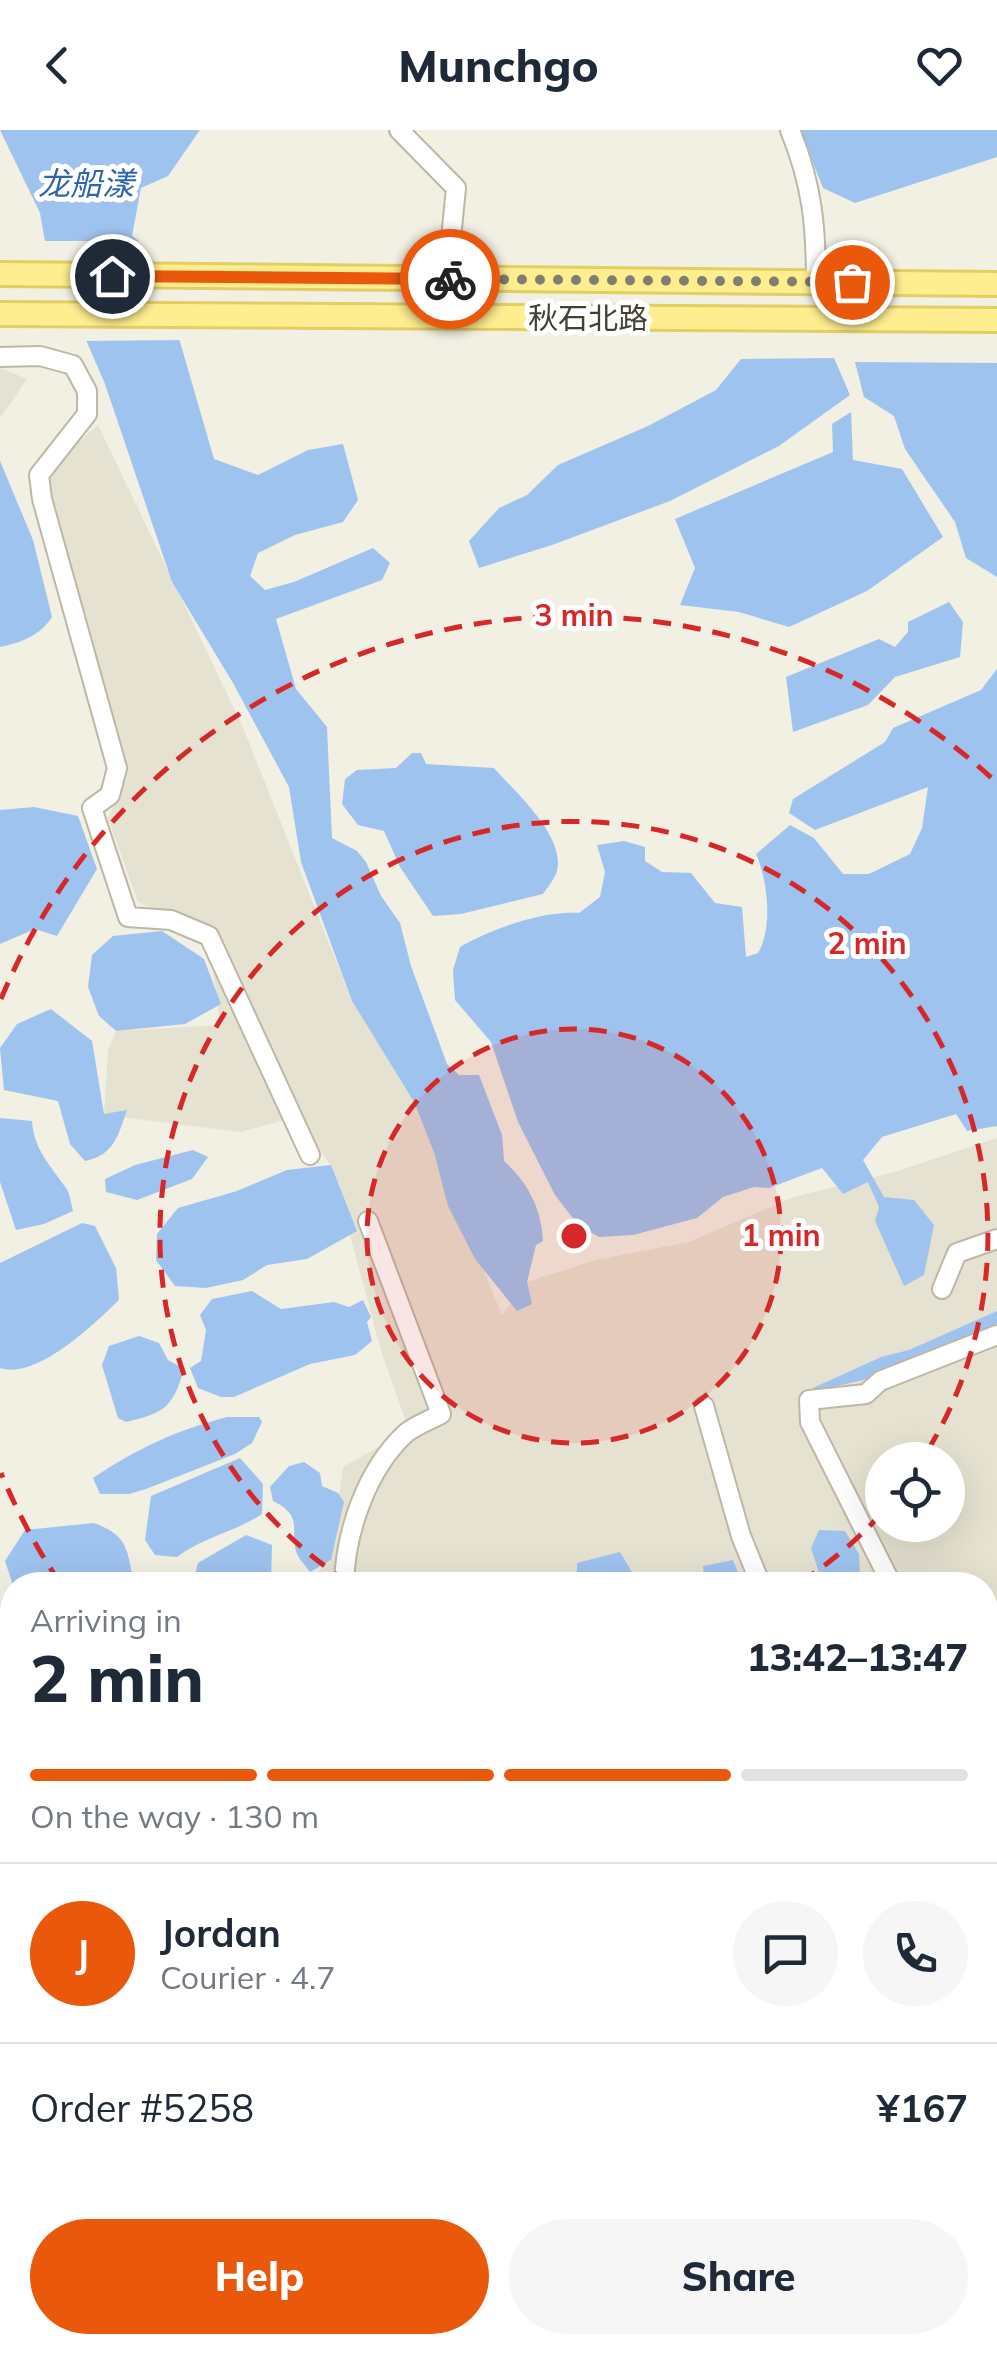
<!DOCTYPE html>
<html lang="en">
<head>
<meta charset="utf-8">
<style>
	body { margin:0; font-family:Mulish,"Noto Sans SC",sans-serif; background:#f6f6f7; color:#1f2937; height:100vh; display:flex; flex-direction:column; font-size:38px; white-space:nowrap }
	* { box-sizing:border-box; margin:0 }
	p { font-size:32px; color:#747a83 }
	.icon { flex:none; width:55px; height:55px; fill:none; stroke:currentColor; stroke-width:2; stroke-linecap:round; stroke-linejoin:round }
	.map { position:relative; flex:1; overflow:hidden }
	.drawer { position:absolute; left:0px; top:1442px; width:998px; height:782px; display:flex; flex-direction:column; background:#fff; border-radius:40px 40px 0 0; box-shadow:0 10px 40px #0002 }
	.drawer>* { flex:none }
	.controls { position:absolute; left:865px; top:1312px; display:grid; gap:20px }
	.controls a { display:grid; place-items:center; width:100px; height:100px; border-radius:50%; background:#fff; box-shadow:0 10px 40px #0002; font-size:50px }
	.pin { position:absolute; display:grid; place-items:center; width:85px; height:85px; color:#fff; margin:-42px; border:5px solid #fff; border-radius:50%; box-shadow:0 2px 10px #0007 }
	.courier { position:absolute; display:grid; place-items:center; width:100px; height:100px; margin:-50px; border:8px solid #ea580c; border-radius:50%; background:#fff; color:#222; box-shadow:0 2px 12px #0007 }
	.overview em { font-style:normal; font-weight:800 }
	.overview div { display:flex; flex-direction:column-reverse }
	.overview { display:flex; align-items:center; justify-content:space-between; height:170px; padding:0 30px }
	h1 { font-size:65px; font-weight:800; line-height:75px }
	.bar { display:grid; grid-template-columns:repeat(4,1fr); gap:15px 10px; align-content:center; height:120px; padding:0 30px }
	.bar i { height:12px; border-radius:8px; background:#e0e1e3 }
	.bar .on { background:#ea580c }
	.bar p { grid-column:span 4 }
	.line { display:flex; align-items:center; gap:25px; padding:0 30px; border-top:2px solid #e0e1e3 }
	.line div { flex:1 }
	.round { display:grid; place-items:center; flex:none; width:105px; height:105px; border-radius:52px; background:#f6f6f7 }
	.button { display:flex; gap:20px; margin-top:auto; padding:20px 30px }
	.button a { flex:1; height:115px; border-radius:60px; background:#ea580c; color:#fff; font-size:40px; font-weight:800; line-height:115px; text-align:center }
	.button a+a { background:#f6f6f7; color:#1f2937 }
	header { display:flex; justify-content:space-between; align-items:center; height:130px; padding:0 30px; background:#fff; font-size:45px; font-weight:800 }
	.map>svg:first-child { display:block }
</style>
</head>
<body>
<header><svg class="icon" aria-label="back" viewBox="0 0 24 24"><path d="M15 5l-7 7 7 7"/></svg>Munchgo<svg class="icon" aria-label="heart" viewBox="0 0 24 24"><path d="M12 20l-8-8c-3-5 5-10 8-4 3-6 11-1 8 4z"/></svg></header>
<div class="map">
<svg width="997" height="2223" viewBox="0 0 997 2223">
	<rect width="100%" height="100%" fill="#f2efe3"/>
	<!-- residential -->
	<g fill="#e6e2d1" fill-rule="evenodd">
		<path d="M 0,238 L 27,249 L 0,288 Z"/>
		<path d="M 98,295 L 242,595 L 352,871 L 414,972 L 502,1185 L 527,1152 L 596,1130 L 689,1112 L 794,1067 L 898,1041 L 997,1008 L 997,2050 L 985,2055 L 985,1455 L 304,1455 L 331,1430 L 343,1337 L 409,1300 L 382,1224 L 331,1035 L 294,988 L 240,1002 L 104,985 L 108,920 L 116,901 L 220,895 L 209,806 L 138,772 L 108,688 L 127,648 L 39,345 ZM 882,1330 L 948,1330 L 948,1395 L 882,1395 Z"/>
		<path d="M 12,1748 L 12,2212 L 632,2213 L 608,2223 L 0,2223 L 0,1750 Z"/>
		<path d="M 997,2124 L 997,2223 L 965,2223 L 966,2213 L 985,2212 L 985,2144 Z"/>
	</g>
	<!-- industrial -->
	<path fill="#e3e0d9" d="M 0,1504 L 6,1514 L 12,1511 L 12,1697 L 0,1701 Z"/>
	<!-- water -->
	<g fill="#9fc3ef">
		<path d="M 0,0 L 200,0 L 168,46 L 141,58 L 132,106 L 154,122 L 214,329 L 258,345 L 308,320 L 343,314 L 358,370 L 343,392 L 295,405 L 258,423 L 250,446 L 265,460 L 294,452 L 373,418 L 390,433 L 382,450 L 276,489 L 296,559 L 327,597 L 332,708 L 357,721 L 366,732 L 381,766 L 400,793 L 411,836 L 447,934 L 459,945 L 479,945 L 502,1005 L 504,1031 C 528,1052 542,1080 543,1111 L 536,1115 L 527,1152 L 532,1174 L 517,1181 L 475,1129 L 448,1076 L 434,1022 L 414,972 L 352,871 L 301,732 L 289,657 L 233,553 L 172,452 L 105,254 L 46,117 L 40,83 Z"/>
		<path d="M 800,0 L 997,0 L 997,27 L 855,73 L 823,58 Z"/>
		<path d="M 834,228 L 850,265 L 779,316 L 670,371 L 552,415 L 479,438 L 469,411 L 499,378 L 527,365 L 558,335 L 648,296 L 716,260 L 741,229 Z"/>
		<path d="M 855,232 L 997,233 L 997,447 L 966,428 L 955,392 L 905,319 L 894,286 L 864,267 Z"/>
		<path d="M 851,282 L 853,330 L 902,339 L 943,407 L 867,461 L 789,497 L 739,482 L 680,475 L 695,438 L 675,389 L 833,322 L 832,294 Z"/>
		<path d="M 0,331 L 33,410 L 52,487 C 41,505 20,513 0,517 Z"/>
		<path d="M 949,472 L 963,492 L 960,527 L 895,547 L 868,575 L 793,602 L 786,547 L 879,509 L 895,517 L 908,502 L 908,492 Z"/>
		<path d="M 997,539 L 997,996 L 967,1001 L 956,984 L 882,1007 L 863,1030 L 884,1067 L 914,1070 L 934,1095 L 924,1145 L 904,1156 L 875,1091 L 879,1077 L 868,1052 L 843,1064 L 822,1038 L 769,1058 L 754,1057 L 723,1067 L 697,1088 L 633,1105 L 599,1107 L 579,1096 L 555,1065 L 518,992 L 491,912 L 455,870 L 453,840 L 460,817 C 491,799 544,780 579,783 L 600,767 L 605,742 L 597,715 L 624,711 L 645,717 L 645,731 L 662,742 L 691,743 L 715,773 L 742,777 L 746,827 L 758,823 C 773,798 768,751 756,724 L 790,695 L 814,708 L 843,744 L 869,744 L 910,724 L 922,698 L 928,657 L 815,700 L 789,683 L 793,669 L 885,612 L 893,598 L 981,560 Z"/>
		<path d="M 412,623 L 421,623 L 426,634 L 494,638 C 515,662 569,709 556,744 C 553,751 547,758 543,764 L 461,784 L 433,786 L 400,737 L 384,701 L 358,695 L 342,674 L 345,649 L 357,640 L 396,638 Z"/>
		<path d="M 34,677 L 78,686 L 97,739 L 57,806 L 35,799 L 0,814 L 0,680 Z"/>
		<path d="M 162,801 L 204,829 L 221,874 L 185,894 L 116,901 L 99,886 L 88,857 L 92,825 L 113,806 Z"/>
		<path d="M 51,879 L 92,911 L 104,984 L 127,980 C 118,1006 114,1025 85,1031 L 70,1014 L 58,971 L 4,960 L 0,918 L 17,894 Z"/>
		<path d="M 0,988 L 32,991 C 34,1020 50,1035 66,1058 C 70,1063 71,1074 73,1081 L 44,1094 L 16,1100 L 0,1052 Z"/>
		<path d="M 193,1020 L 208,1027 L 192,1049 L 137,1070 L 106,1062 L 105,1049 L 135,1035 Z"/>
		<path d="M 331,1035 L 357,1101 L 307,1129 L 267,1135 L 243,1150 L 206,1158 L 175,1156 L 156,1130 L 157,1104 L 178,1078 L 237,1061 L 287,1040 Z"/>
		<path d="M 82,1093 L 95,1096 L 116,1138 L 119,1170 C 94,1194 37,1250 0,1238 L 0,1133 Z"/>
		<path d="M 252,1161 L 281,1179 L 334,1172 L 349,1177 L 363,1170 L 371,1187 L 367,1192 L 372,1211 L 355,1225 L 310,1234 L 234,1267 L 221,1267 L 198,1258 L 190,1238 L 201,1231 L 206,1200 L 200,1185 L 212,1169 Z"/>
		<path d="M 997,1181 L 997,1197 L 872,1248 L 815,1261 L 813,1258 L 881,1227 L 909,1220 Z"/>
		<path d="M 139,1206 L 159,1213 L 168,1230 L 184,1239 C 173,1277 165,1283 126,1292 L 118,1288 L 102,1235 L 109,1216 Z"/>
		<path d="M 227,1287 L 259,1287 L 262,1292 L 252,1313 L 235,1324 L 146,1359 L 129,1364 L 100,1364 L 93,1348 C 136,1319 177,1300 227,1287 Z"/>
		<path d="M 240,1328 L 263,1354 L 262,1384 C 235,1402 203,1407 177,1427 L 155,1425 L 145,1410 L 151,1366 Z"/>
		<path d="M 304,1332 L 320,1343 L 322,1356 L 338,1363 L 344,1372 L 331,1430 L 310,1442 C 306,1436 298,1428 296,1421 C 290,1400 304,1386 273,1371 L 270,1357 L 289,1336 Z"/>
		<path d="M 94,1393 C 123,1404 127,1414 132,1444 L 139,1448 L 135,1455 L 123,1448 L 102,1455 L 13,1455 L 5,1431 L 25,1400 Z"/>
		<path d="M 819,1400 L 845,1401 L 859,1424 L 860,1445 L 867,1455 L 811,1455 L 821,1449 L 811,1418 Z"/>
		<path d="M 246,1405 L 272,1415 L 271,1451 L 263,1455 L 199,1455 L 194,1448 L 198,1433 Z"/>
		<path d="M 620,1422 L 639,1454 L 676,1442 L 683,1453 L 704,1448 L 703,1436 L 733,1430 L 743,1455 L 610,1455 L 577,1444 L 577,1433 Z"/>
		<path d="M 0,1908 L 12,1930 L 12,2088 L 0,2078 Z"/>
		<path d="M 632,2212 L 933,2212 L 933,2223 L 608,2223 Z"/>
	</g>
	<!-- pier -->
	<path fill="#f2efe3" d="M 40,111 L 147,111 L 159,120 L 187,210 L 81,211 Z"/>
	<g fill="none" stroke-linecap="round" stroke-linejoin="round">
		<!-- minor casing -->
		<g stroke="#bdb8a6" stroke-width="22">
			<g id="minor">
				<path d="M 399,0 L 456,58 L 447,149"/>
				<path d="M 790,0 C 812,54 816,95 816,152"/>
				<path d="M 0,227 L 40,226 L 73,235 L 87,261 L 87,284 L 39,345 L 42,369 L 117,638 L 110,665 L 92,678 L 128,787 L 171,790 L 209,806 L 310,1025"/>
				<path d="M 942,1159 L 957,1123 L 997,1109"/>
				<path d="M 704,1276 L 741,1406 L 761,1455"/>
				<path d="M 344,1455 C 345,1402 367,1339 406,1303 C 416,1295 430,1290 441,1284 L 368,1091"/>
				<path d="M 892,1455 L 810,1292 L 809,1270 L 866,1264 L 880,1251 L 997,1205"/>
				<path d="M 985,1687 L 997,1688"/>
				<path d="M 0,1726 L 12,1722"/>
				<path d="M 985,2152 L 997,2148"/>
				<path d="M 964,2223 L 964,2212"/>
			</g>
		</g>
		<!-- major casing -->
		<g stroke="#e3ce61" stroke-width="28">
			<g id="major">
				<path d="M 0,144 L 997,154"/>
				<path d="M 0,184 L 997,190"/>
			</g>
		</g>
		<!-- minor -->
		<use href="#minor" stroke="#fff" stroke-width="18"/>
		<!-- major -->
		<use href="#major" stroke="#feee90" stroke-width="22"/>
	</g>
	<g fill="none" stroke-linecap="round" stroke-linejoin="round">
		<!-- done -->
		<path stroke="#807d71" stroke-width="10" stroke-dasharray="0 18" d="M 450,149 L 852,152"/>
		<!-- route -->
		<path stroke="#ea580c" stroke-width="12" d="M 112,146 L 450,149"/>
	</g>
	<!-- distance rings -->
	<circle cx="574" cy="1106" r="207" fill="#d62828" fill-opacity=".12"/>
	<g fill="none" stroke="#d62828" stroke-width="5" stroke-dasharray="18 12">
		<circle cx="574" cy="1106" r="207"/>
		<path d="M882 1383A414 414 0 0 1 799 1453M349 1453A414 414 0 1 1 923 1328"/>
		<path d="M60 1453A620 620 0 0 1 1 1343M1 869A620 620 0 0 1 997 653"/>
	</g>
	<g text-anchor="middle" dominant-baseline="central" stroke-width="10" stroke-linejoin="round" paint-order="stroke">
		<!-- street labels -->
		<g font-size="30" fill="#434034" stroke="#fff">
			<text x="588" y="188">秋石北路</text>
		</g>
		<!-- water labels -->
		<g font-size="32" font-style="italic" fill="#2e65ae" stroke="#fff">
			<text x="86" y="53">龙船漾</text>
		</g>
	</g>
	<circle cx="574" cy="1106" r="15" fill="#d62828" stroke="#fff" stroke-width="5"/>
	<g font-size="30" text-anchor="middle" font-weight="bold" fill="#d62828" stroke="#fff" stroke-width="10" stroke-linejoin="round" paint-order="stroke">
		<text x="574" y="496">3 min</text>
		<text x="867" y="824">2 min</text>
		<text x="781" y="1116">1 min</text>
	</g>
</svg>
<div class="controls">
<a><svg class="icon" aria-label="locate" viewBox="0 0 24 24"><circle cx="12" cy="12" r="6"/><path d="M12 2v4M12 18v4M2 12h4M18 12h4"/></svg></a>
</div>
<div class="pin" style="left:852px;top:152px;background:#ea580c"><svg class="icon" aria-label="bag" viewBox="0 0 24 24"><path d="M5 8h14l-1 12H6zM9 8a3 3 0 0 1 6 0"/></svg></div>
<div class="pin" style="left:112px;top:146px;background:#1f2937"><svg class="icon" aria-label="home" viewBox="0 0 24 24"><path d="M3 11l9-7 9 7M6 9v11h12V9"/></svg></div>
<div class="courier" style="left:450px;top:149px"><svg class="icon" aria-label="bike" viewBox="0 0 24 24"><circle cx="6" cy="16" r="4"/><circle cx="18" cy="16" r="4"/><path d="M6 16l4-8h5l3 8M10 8l3 8H6M13 5h3"/></svg></div>
<section class="drawer">
<div class="overview"><div><h1>2 min</h1><p>Arriving in</p></div><em>13:42–13:47</em></div>
<div class="bar"><i class="on"></i><i class="on"></i><i class="on"></i><i></i><p>On the way · 130 m</p></div>
<div class="line" style="height:180px"><b class="round" style="background:#ea580c;color:#fff">J</b><div><b>Jordan</b><p>Courier · 4.7</p></div><a class="round"><svg class="icon" aria-label="chat" viewBox="0 0 24 24"><path d="M4 5h16v11H9l-5 4z"/></svg></a><a class="round"><svg class="icon" aria-label="phone" viewBox="0 0 24 24"><path d="M5 4h4l2 5-3 2q2 4 5 5l2-3 5 2v4C11 20 4 13 5 4z"/></svg></a></div>
<div class="line" style="height:130px"><div>Order #5258</div><b>¥167</b></div>
<div class="button"><a>Help</a><a>Share</a></div>
</section>
</div>
</body>
</html>
